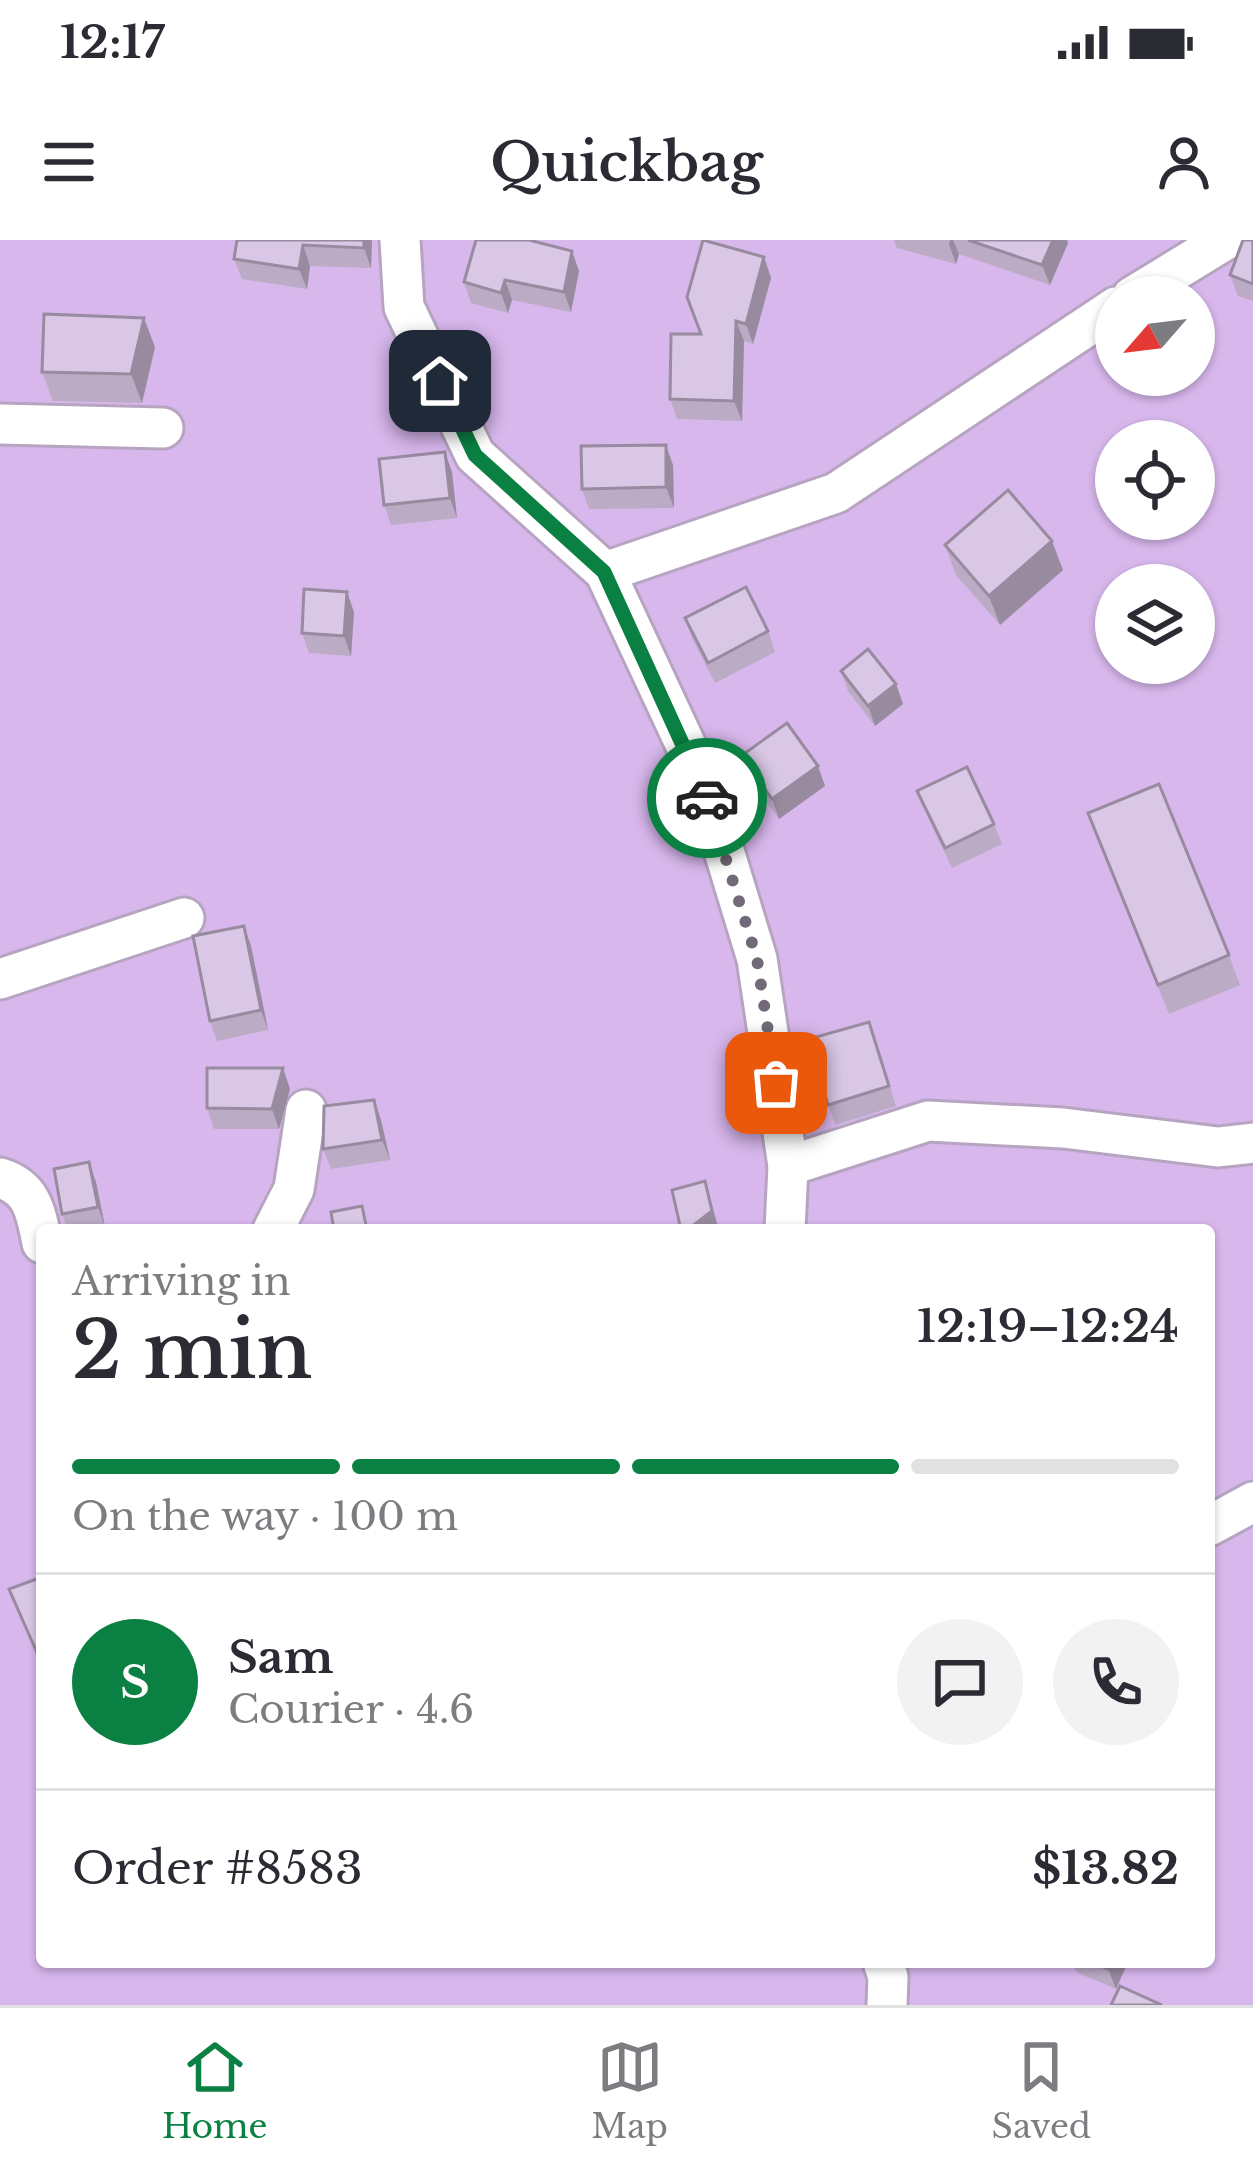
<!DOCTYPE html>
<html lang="en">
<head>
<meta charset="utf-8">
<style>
	body { margin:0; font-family:"Libre Baskerville",serif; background:#f2f2f3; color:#2b2b33; height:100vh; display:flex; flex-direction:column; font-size:45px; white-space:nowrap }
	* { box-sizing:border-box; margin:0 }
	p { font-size:39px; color:#7c7c81 }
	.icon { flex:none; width:66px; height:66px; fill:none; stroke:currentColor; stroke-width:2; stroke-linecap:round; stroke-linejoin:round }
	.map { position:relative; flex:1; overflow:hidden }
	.sheet { position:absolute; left:36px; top:984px; width:1179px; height:744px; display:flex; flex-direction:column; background:#fff; border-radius:12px; box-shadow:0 3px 9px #0004 }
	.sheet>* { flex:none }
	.needle { width:78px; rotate:242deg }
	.tools { position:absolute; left:1095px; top:36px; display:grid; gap:24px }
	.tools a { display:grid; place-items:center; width:120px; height:120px; border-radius:50%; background:#fff; box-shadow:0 3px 9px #0004; font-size:60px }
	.pin { position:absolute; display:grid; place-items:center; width:102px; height:102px; color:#fff; margin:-51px; border-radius:24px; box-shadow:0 6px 18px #0006 }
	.courier { position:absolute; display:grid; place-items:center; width:120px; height:120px; margin:-60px; border:9px solid #0b8043; border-radius:50%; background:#fff; color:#222; box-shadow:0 3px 15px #0007 }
	.overview em { font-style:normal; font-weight:600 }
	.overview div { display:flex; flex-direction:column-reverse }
	.overview { display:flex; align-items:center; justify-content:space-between; height:204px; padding:0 36px }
	h1 { font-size:78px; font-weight:600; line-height:90px }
	.bar { display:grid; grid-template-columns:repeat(4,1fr); gap:18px 12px; align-content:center; height:144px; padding:0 36px }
	.bar i { height:15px; border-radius:9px; background:#e1e1e2 }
	.bar .current { background:#0b8043 }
	.bar p { grid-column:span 4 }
	.line { display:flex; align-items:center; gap:30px; padding:0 36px; border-top:3px solid #e1e1e2 }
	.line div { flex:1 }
	.round { display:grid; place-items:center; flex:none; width:126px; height:126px; border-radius:63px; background:#f2f2f3 }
	.status { display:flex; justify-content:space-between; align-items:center; height:84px; padding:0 60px; background:#fff; direction:ltr }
	.status svg { height:33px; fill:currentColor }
	header { display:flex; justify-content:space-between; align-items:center; height:156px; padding:0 36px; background:#fff; font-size:54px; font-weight:600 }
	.tab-bar { display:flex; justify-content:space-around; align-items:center; height:168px; border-top:3px solid #e1e1e2; background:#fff; font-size:33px; color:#7c7c81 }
	.tab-bar a { display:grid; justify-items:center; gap:6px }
	.tab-bar .current { color:#0b8043 }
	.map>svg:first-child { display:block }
</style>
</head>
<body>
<div class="status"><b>12:17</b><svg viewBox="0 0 49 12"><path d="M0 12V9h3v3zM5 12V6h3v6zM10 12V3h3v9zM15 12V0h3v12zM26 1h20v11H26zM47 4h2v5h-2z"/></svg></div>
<header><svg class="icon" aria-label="menu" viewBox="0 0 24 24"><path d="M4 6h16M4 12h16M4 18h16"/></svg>Quickbag<svg class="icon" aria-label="person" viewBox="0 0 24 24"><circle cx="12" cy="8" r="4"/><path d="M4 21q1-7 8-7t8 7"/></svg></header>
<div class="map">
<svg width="1253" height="1765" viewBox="0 0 1253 1765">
	<rect width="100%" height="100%" fill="#f3e8fb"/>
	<!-- green -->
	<path fill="#d8b7ed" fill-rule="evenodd" d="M 0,0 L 1253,0 L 1253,1765 L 0,1765 ZM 1116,57 L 1194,57 L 1194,135 L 1116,135 ZM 1116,201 L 1194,201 L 1194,279 L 1116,279 ZM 1116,345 L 1194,345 L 1194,423 L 1116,423 ZM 42,990 L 1209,990 L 1209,1722 L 42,1722 Z"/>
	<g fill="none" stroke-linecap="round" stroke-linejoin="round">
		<!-- minor casing -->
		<g stroke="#b6a4c1" stroke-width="45">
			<g id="minor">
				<path d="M 400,0 L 404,67 L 475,215 L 605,332 L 703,542 L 757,719 L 788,926 L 785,990"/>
				<path d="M 1132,57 L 1225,0"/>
				<path d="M 0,184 L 163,188"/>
				<path d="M 605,332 L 836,253 L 1116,67"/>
				<path d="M 0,739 L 184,678"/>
				<path d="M 788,926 L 928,881 L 1063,888 L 1218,907 L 1253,903"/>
				<path d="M 0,938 C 33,948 36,973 42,1003"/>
				<path d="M 273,990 L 294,949 L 306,870"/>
				<path d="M 1209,1286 L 1253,1262"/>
				<path d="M 883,1722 L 888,1737 L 887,1765"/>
			</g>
		</g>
		<!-- minor -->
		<use href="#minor" stroke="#fff" stroke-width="39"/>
	</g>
	<!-- wall -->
	<g fill="#bbabc5">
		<path d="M 237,0 L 372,0 L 371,28 L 310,26 L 307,49 L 242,39 L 234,19 Z"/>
		<path d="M 894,0 L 1067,0 L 1068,3 L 1050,45 L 959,14 L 956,24 L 897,8 Z"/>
		<path d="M 1253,0 L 1253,61 L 1238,56 L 1230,35 Z"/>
		<path d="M 764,17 L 771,38 L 753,104 L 744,101 L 742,181 L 677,179 L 670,159 L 701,94 Z"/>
		<path d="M 579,31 L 571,72 L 512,60 L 508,73 L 471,63 L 464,42 Z"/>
		<path d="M 155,107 L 142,163 L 53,161 L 42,132 Z"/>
		<path d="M 673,225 L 674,268 L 589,269 L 582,249 Z"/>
		<path d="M 452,232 L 457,278 L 391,285 L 384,265 Z"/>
		<path d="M 945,305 L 1063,330 L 1000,385 L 956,335 Z"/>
		<path d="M 354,372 L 351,416 L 309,413 L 302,393 Z"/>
		<path d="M 685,378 L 768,391 L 775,412 L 715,443 L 692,398 Z"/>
		<path d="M 841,431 L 896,444 L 903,464 L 875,486 L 848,451 Z"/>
		<path d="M 741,516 L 825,546 L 779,579 L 748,536 Z"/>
		<path d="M 917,551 L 994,584 L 1002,604 L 952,628 L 925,571 Z"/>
		<path d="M 1088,573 L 1229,715 L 1240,745 L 1169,774 Z"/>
		<path d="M 251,706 L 268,790 L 217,801 L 210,781 Z"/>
		<path d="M 869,782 L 896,866 L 836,885 L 828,865 Z"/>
		<path d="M 290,849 L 279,889 L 214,889 L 207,868 Z"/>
		<path d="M 374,860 L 381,880 L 390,920 L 331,929 L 323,909 Z"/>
		<path d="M 96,942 L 105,987 L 92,990 L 68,990 L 62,974 Z"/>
		<path d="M 42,1337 L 42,1429 L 9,1349 Z"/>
		<path d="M 1073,1722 L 1128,1722 L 1116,1749 L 1076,1732 Z"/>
	</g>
	<!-- shaded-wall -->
	<g fill="#988ba0">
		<path d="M 364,0 L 372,0 L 371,28 L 364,8 Z"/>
		<path d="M 950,0 L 953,0 L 959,14 L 956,24 L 949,4 Z"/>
		<path d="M 1053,0 L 1067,0 L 1068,3 L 1050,45 L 1042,25 Z"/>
		<path d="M 303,5 L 310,26 L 307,49 L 299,29 Z"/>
		<path d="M 572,11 L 579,31 L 571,72 L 564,52 Z"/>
		<path d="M 764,17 L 771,38 L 753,104 L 746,84 Z"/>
		<path d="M 505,40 L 512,60 L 508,73 L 501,53 Z"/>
		<path d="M 144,78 L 155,107 L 142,163 L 131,134 Z"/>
		<path d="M 736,81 L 744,101 L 742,181 L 734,161 Z"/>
		<path d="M 666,205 L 673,225 L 674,268 L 666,247 Z"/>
		<path d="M 445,212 L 452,232 L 457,278 L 450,258 Z"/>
		<path d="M 1052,301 L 1063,330 L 1000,385 L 989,356 Z"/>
		<path d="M 347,352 L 354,372 L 351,416 L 344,396 Z"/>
		<path d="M 896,444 L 903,464 L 875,486 L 868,466 Z"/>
		<path d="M 818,526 L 825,546 L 779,579 L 772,559 Z"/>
		<path d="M 244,686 L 251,706 L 268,790 L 261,770 Z"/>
		<path d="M 283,828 L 290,849 L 279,889 L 272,869 Z"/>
		<path d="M 374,860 L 381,880 L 390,920 L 382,900 Z"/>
		<path d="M 89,922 L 96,942 L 105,987 L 98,967 Z"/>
		<path d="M 705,941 L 719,990 L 687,990 Z"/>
		<path d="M 1112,1722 L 1128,1722 L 1116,1749 L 1108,1729 Z"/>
	</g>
	<!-- building -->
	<g fill="#d9c7e5" stroke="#988ba0" stroke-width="3">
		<path d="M 237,0 L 364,0 L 364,8 L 303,5 L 299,29 L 234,19 Z"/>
		<path d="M 476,0 L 529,0 L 572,11 L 564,52 L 505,40 L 501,53 L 464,42 Z"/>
		<path d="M 703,0 L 764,17 L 746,84 L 736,81 L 734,161 L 670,159 L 671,94 L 701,94 L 687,57 Z"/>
		<path d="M 968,0 L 1053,0 L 1042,25 Z"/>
		<path d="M 1243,0 L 1253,0 L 1253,44 L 1230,35 Z"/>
		<path d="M 44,74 L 144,78 L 131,134 L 42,132 Z"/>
		<path d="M 666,205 L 666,247 L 582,249 L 581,206 Z"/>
		<path d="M 445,212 L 450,258 L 384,265 L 379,219 Z"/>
		<path d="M 1008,250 L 1052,301 L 989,356 L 945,305 Z"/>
		<path d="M 746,347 L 768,391 L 708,423 L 685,378 Z"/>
		<path d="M 304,349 L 347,352 L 344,396 L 302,393 Z"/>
		<path d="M 868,409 L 896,444 L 868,466 L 841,431 Z"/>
		<path d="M 787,483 L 818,526 L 772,559 L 741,516 Z"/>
		<path d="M 967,527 L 994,584 L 945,608 L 917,551 Z"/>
		<path d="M 1159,544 L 1229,715 L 1158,745 L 1088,573 Z"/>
		<path d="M 244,686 L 261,770 L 210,781 L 193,696 Z"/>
		<path d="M 869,782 L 889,846 L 828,865 L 809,799 Z"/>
		<path d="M 207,828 L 283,828 L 272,869 L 207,868 Z"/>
		<path d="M 374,860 L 382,900 L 323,909 L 324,866 Z"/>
		<path d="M 89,922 L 98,967 L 62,974 L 54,929 Z"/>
		<path d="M 705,941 L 712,971 L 687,990 L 681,990 L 672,950 Z"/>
		<path d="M 362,966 L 367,990 L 334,990 L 331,972 Z"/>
		<path d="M 42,1337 L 42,1424 L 9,1349 Z"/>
		<path d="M 1092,1722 L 1112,1722 L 1108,1729 Z"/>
		<path d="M 1120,1746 L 1162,1765 L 1111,1765 Z"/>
	</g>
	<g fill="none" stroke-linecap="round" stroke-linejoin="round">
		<!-- done -->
		<path stroke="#726a78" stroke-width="12" stroke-dasharray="0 21.6" d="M 707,558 L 757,719 L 776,843"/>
		<!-- route -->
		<path stroke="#0b8043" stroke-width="15" d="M 440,141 L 475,215 L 604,332 L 707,558"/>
	</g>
</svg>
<div class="tools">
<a><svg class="needle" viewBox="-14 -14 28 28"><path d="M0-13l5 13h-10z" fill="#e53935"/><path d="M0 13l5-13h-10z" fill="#7c7c81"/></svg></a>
<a><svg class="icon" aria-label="locate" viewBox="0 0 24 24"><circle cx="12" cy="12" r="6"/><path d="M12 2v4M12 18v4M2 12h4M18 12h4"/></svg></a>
<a><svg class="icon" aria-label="layers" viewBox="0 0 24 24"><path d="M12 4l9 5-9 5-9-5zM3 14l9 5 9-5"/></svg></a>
</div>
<div class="pin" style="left:776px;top:843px;background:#ea580c"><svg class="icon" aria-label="bag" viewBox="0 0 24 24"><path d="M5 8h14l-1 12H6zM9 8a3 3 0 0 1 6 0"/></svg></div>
<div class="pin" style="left:440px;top:141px;background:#1f2937"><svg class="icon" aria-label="home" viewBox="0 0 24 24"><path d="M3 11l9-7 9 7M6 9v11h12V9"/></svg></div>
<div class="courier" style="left:707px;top:558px"><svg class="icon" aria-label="car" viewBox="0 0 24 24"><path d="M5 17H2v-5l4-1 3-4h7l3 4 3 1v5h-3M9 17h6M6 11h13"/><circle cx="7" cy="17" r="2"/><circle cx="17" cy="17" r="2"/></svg></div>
<section class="sheet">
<div class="overview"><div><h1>2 min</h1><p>Arriving in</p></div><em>12:19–12:24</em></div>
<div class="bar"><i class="current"></i><i class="current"></i><i class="current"></i><i></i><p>On the way · 100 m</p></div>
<div class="line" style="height:216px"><b class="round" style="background:#0b8043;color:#fff">S</b><div><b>Sam</b><p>Courier · 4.6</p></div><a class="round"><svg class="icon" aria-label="chat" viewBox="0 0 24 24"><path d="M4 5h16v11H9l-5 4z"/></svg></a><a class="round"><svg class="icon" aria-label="phone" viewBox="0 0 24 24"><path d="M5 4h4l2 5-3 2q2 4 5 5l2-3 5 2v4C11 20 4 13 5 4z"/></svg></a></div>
<div class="line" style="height:156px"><div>Order #8583</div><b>$13.82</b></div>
</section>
</div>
<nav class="tab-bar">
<a class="current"><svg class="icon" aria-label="home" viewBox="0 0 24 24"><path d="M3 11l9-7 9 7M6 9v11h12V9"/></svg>Home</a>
<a><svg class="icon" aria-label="map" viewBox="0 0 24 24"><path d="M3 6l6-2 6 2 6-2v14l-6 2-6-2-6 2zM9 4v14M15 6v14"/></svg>Map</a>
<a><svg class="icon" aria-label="saved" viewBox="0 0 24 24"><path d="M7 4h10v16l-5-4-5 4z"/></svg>Saved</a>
</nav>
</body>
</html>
